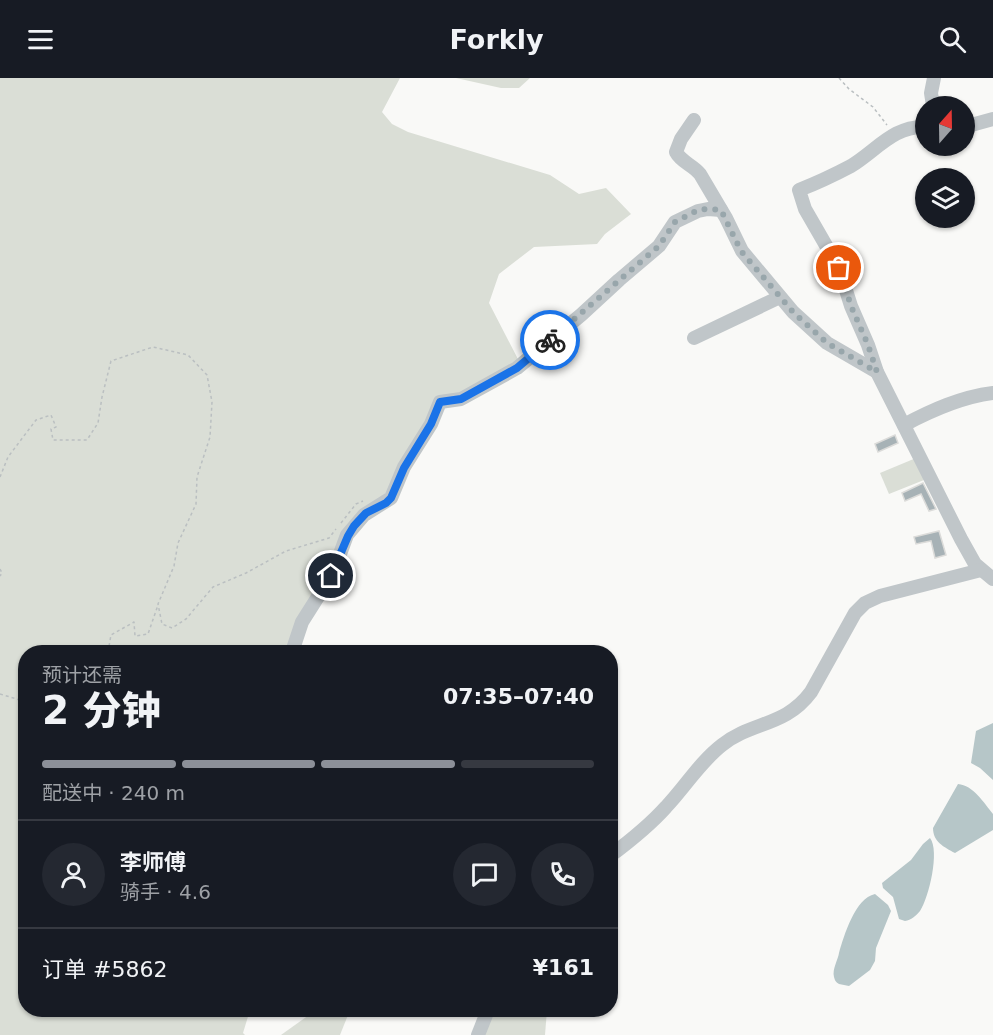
<!DOCTYPE html>
<html lang="zh">
<head>
<meta charset="utf-8">
<style>
	body { margin:0; font-family:"DejaVu Sans","Noto Sans SC",sans-serif; background:#242831; color:#f1f3f6; height:100vh; display:flex; flex-direction:column; font-size:22px; white-space:nowrap }
	* { box-sizing:border-box; margin:0 }
	p { font-size:20px; color:#9ea1a6 }
	.icon { flex:none; width:33px; height:33px; fill:none; stroke:currentColor; stroke-width:2; stroke-linecap:round; stroke-linejoin:round }
	.map { position:relative; flex:1; overflow:hidden }
	.side { position:absolute; left:18px; top:567px; width:600px; height:372px; display:flex; flex-direction:column; background:#171b24; border-radius:24px; box-shadow:0 2px 4px #0004 }
	.side>* { flex:none }
	.needle { width:39px; rotate:20deg }
	.fabs { position:absolute; left:915px; top:18px; display:grid; gap:12px }
	.fabs a { display:grid; place-items:center; width:60px; height:60px; border-radius:50%; background:#171b24; box-shadow:0 2px 4px #0004; font-size:30px }
	.pin { position:absolute; display:grid; place-items:center; width:51px; height:51px; color:#fff; margin:-26px; border:3px solid #fff; border-radius:50%; box-shadow:0 2px 6px #0007 }
	.courier { position:absolute; display:grid; place-items:center; width:60px; height:60px; margin:-30px; border:4px solid #1a73e8; border-radius:50%; background:#fff; color:#222; box-shadow:0 2px 8px #0007 }
	.summary em { font-style:normal; font-weight:800 }
	.summary div { display:flex; flex-direction:column-reverse }
	.summary { display:flex; align-items:center; justify-content:space-between; height:102px; padding:0 24px }
	h1 { font-size:39px; font-weight:800; line-height:45px }
	.bar { display:grid; grid-template-columns:repeat(4,1fr); gap:9px 6px; align-content:center; height:72px; padding:0 24px }
	.bar i { height:8px; border-radius:4px; background:#363941 }
	.bar .selected { background:#8c9099 }
	.bar p { grid-column:span 4 }
	.line { display:flex; align-items:center; gap:15px; padding:0 24px; border-top:2px solid #363941 }
	.line div { flex:1 }
	.round { display:grid; place-items:center; flex:none; width:63px; height:63px; border-radius:32px; background:#242831 }
	header { display:flex; justify-content:space-between; align-items:center; height:78px; padding:0 24px; background:#171b24; font-size:27px; font-weight:800 }
	.map>svg:first-child { display:block }
</style>
</head>
<body>
<header><svg class="icon" aria-label="menu" viewBox="0 0 24 24"><path d="M4 6h16M4 12h16M4 18h16"/></svg>Forkly<svg class="icon" aria-label="search" viewBox="0 0 24 24"><circle cx="10" cy="10" r="6"/><path d="M15 15l6 6"/></svg></header>
<div class="map">
<svg width="993" height="957" viewBox="0 0 993 957">
	<rect width="100%" height="100%" fill="#f9f9f7"/>
	<!-- green -->
	<g fill="#daded6">
		<path d="M 0,0 L 400,0 L 382,34 L 392,46 L 408,54 L 550,97 L 579,116 L 606,110 L 631,136 L 605,156 L 597,166 L 534,169 L 499,196 L 489,225 L 520,285 L 463,315 L 437,318 L 429,341 L 390,412 L 354,439 L 288,574 L 26,574 L 26,932 L 250,932 L 243,955 L 245,957 L 0,957 Z"/>
		<path d="M 456,0 L 530,0 L 519,10 L 501,10 Z"/>
		<path d="M 916,380 L 924,402 L 889,416 L 880,395 Z"/>
		<path d="M 316,932 L 350,932 L 340,957 L 281,957 Z"/>
		<path d="M 494,932 L 547,932 L 545,957 L 484,957 Z"/>
	</g>
	<!-- water -->
	<g fill="#b6c6c8">
		<path d="M 993,645 L 993,702 L 980,690 L 971,685 L 976,653 Z"/>
		<path d="M 958,706 C 973,707 984,725 993,736 L 993,752 L 955,775 C 944,769 933,764 933,750 Z"/>
		<path d="M 930,760 C 940,773 929,819 920,833 C 916,838 911,842 905,843 L 899,841 L 893,819 L 883,810 L 882,805 L 911,782 L 923,766 Z"/>
		<path d="M 875,816 L 888,827 L 891,833 L 876,870 L 875,883 L 870,892 L 849,908 L 839,906 C 836,904 835,903 834,899 C 832,891 838,882 839,875 C 844,858 855,820 875,816 Z"/>
	</g>
	<!-- building -->
	<g fill="#a7b2b6" stroke="#dbdbd9" stroke-width="1.5">
		<path d="M 895,357 L 898,365 L 878,374 L 875,366 Z"/>
		<path d="M 923,405 L 936,431 L 929,433 L 921,416 L 905,423 L 902,415 Z"/>
		<path d="M 939,453 L 946,477 L 935,480 L 931,463 L 916,466 L 914,459 Z"/>
	</g>
	<g fill="none" stroke-linecap="round" stroke-linejoin="round">
		<!-- path -->
		<g stroke="#babfc1" stroke-width="1.5" stroke-dasharray="3 3" stroke-linecap="butt">
			<path d="M 839,0 L 849,11 L 873,29 L 887,47"/>
			<path d="M 0,399 L 8,379 L 36,342 L 51,337 L 56,349 L 51,351 L 53,362 L 87,362 L 98,345 L 102,319 L 111,283 L 153,269 L 188,277 L 207,297 L 212,324 L 210,359 L 197,399 L 196,426 L 178,465 L 174,488 L 158,526 L 162,546 L 172,550 L 186,541 L 213,509 L 246,495 L 286,473 L 329,460 L 336,451"/>
			<path d="M 341,445 L 356,426 L 363,423"/>
			<path d="M 0,491 L 2,495 L 0,498"/>
			<path d="M 108,574 L 111,557 L 134,544 L 135,558 L 148,556 L 158,527"/>
			<path d="M 0,616 L 20,622 L 26,622"/>
		</g>
		<!-- minor -->
		<g stroke="#c0c6c9" stroke-width="14">
			<path d="M 933,28 L 931,15 L 934,0"/>
			<path d="M 694,42 L 681,61 L 676,74 C 681,84 693,87 700,96 L 726,140 L 742,173 L 793,234 L 827,265 L 877,294"/>
			<path d="M 926,49 C 894,47 876,73 851,88 C 834,97 817,105 799,112 L 805,131 L 839,190 L 851,228 L 868,267 L 877,294 L 961,461 L 975,486 L 993,501"/>
			<path d="M 964,49 L 993,41"/>
			<path d="M 694,260 L 780,219"/>
			<path d="M 904,347 C 932,332 961,319 993,315"/>
			<path d="M 292,574 L 302,544 L 333,495 L 347,457 L 364,437 L 391,420 L 404,389 L 431,346 L 440,324 L 461,321 L 517,290 L 581,237 L 619,202 L 659,168 L 675,144 L 698,133 L 708,131 L 721,132"/>
			<path d="M 610,778 C 630,763 650,747 666,729 C 685,709 700,684 722,667 C 752,643 785,649 811,614 L 855,535 L 865,525 L 880,518 L 981,492"/>
			<path d="M 404,932 L 405,932"/>
			<path d="M 478,957 L 488,932"/>
		</g>
	</g>
	<g fill="none" stroke-linecap="round" stroke-linejoin="round">
		<!-- done -->
		<path stroke="#98a6ab" stroke-width="6" stroke-dasharray="0 10.8" d="M 550,262 L 659,168 L 675,144 L 698,132 L 708,131 L 721,132 L 741,173 L 793,234 L 827,265 L 877,294 L 868,267 L 851,228 L 839,190"/>
		<!-- route -->
		<path stroke="#1a73e8" stroke-width="8" d="M 331,498 L 348,458 L 354,448 L 366,435 L 386,425 L 391,420 L 404,390 L 431,346 L 440,324 L 461,321 L 517,290 L 550,262"/>
	</g>
</svg>
<div class="fabs">
<a><svg class="needle" viewBox="-14 -14 28 28"><path d="M0-13l5 13h-10z" fill="#e53935"/><path d="M0 13l5-13h-10z" fill="#9ea1a6"/></svg></a>
<a><svg class="icon" aria-label="layers" viewBox="0 0 24 24"><path d="M12 4l9 5-9 5-9-5zM3 14l9 5 9-5"/></svg></a>
</div>
<div class="pin" style="left:839px;top:190px;background:#ea580c"><svg class="icon" aria-label="bag" viewBox="0 0 24 24"><path d="M5 8h14l-1 12H6zM9 8a3 3 0 0 1 6 0"/></svg></div>
<div class="pin" style="left:331px;top:498px;background:#1f2937"><svg class="icon" aria-label="home" viewBox="0 0 24 24"><path d="M3 11l9-7 9 7M6 9v11h12V9"/></svg></div>
<div class="courier" style="left:550px;top:262px"><svg class="icon" aria-label="bike" viewBox="0 0 24 24"><circle cx="6" cy="16" r="4"/><circle cx="18" cy="16" r="4"/><path d="M6 16l4-8h5l3 8M10 8l3 8H6M13 5h3"/></svg></div>
<section class="side">
<div class="summary"><div><h1>2 分钟</h1><p>预计还需</p></div><em>07:35–07:40</em></div>
<div class="bar"><i class="selected"></i><i class="selected"></i><i class="selected"></i><i></i><p>配送中 · 240 m</p></div>
<div class="line" style="height:108px"><a class="round"><svg class="icon" aria-label="person" viewBox="0 0 24 24"><circle cx="12" cy="8" r="4"/><path d="M4 21q1-7 8-7t8 7"/></svg></a><div><b>李师傅</b><p>骑手 · 4.6</p></div><a class="round"><svg class="icon" aria-label="chat" viewBox="0 0 24 24"><path d="M4 5h16v11H9l-5 4z"/></svg></a><a class="round"><svg class="icon" aria-label="phone" viewBox="0 0 24 24"><path d="M5 4h4l2 5-3 2q2 4 5 5l2-3 5 2v4C11 20 4 13 5 4z"/></svg></a></div>
<div class="line" style="height:78px"><div>订单 #5862</div><b>¥161</b></div>
</section>
</div>
</body>
</html>
